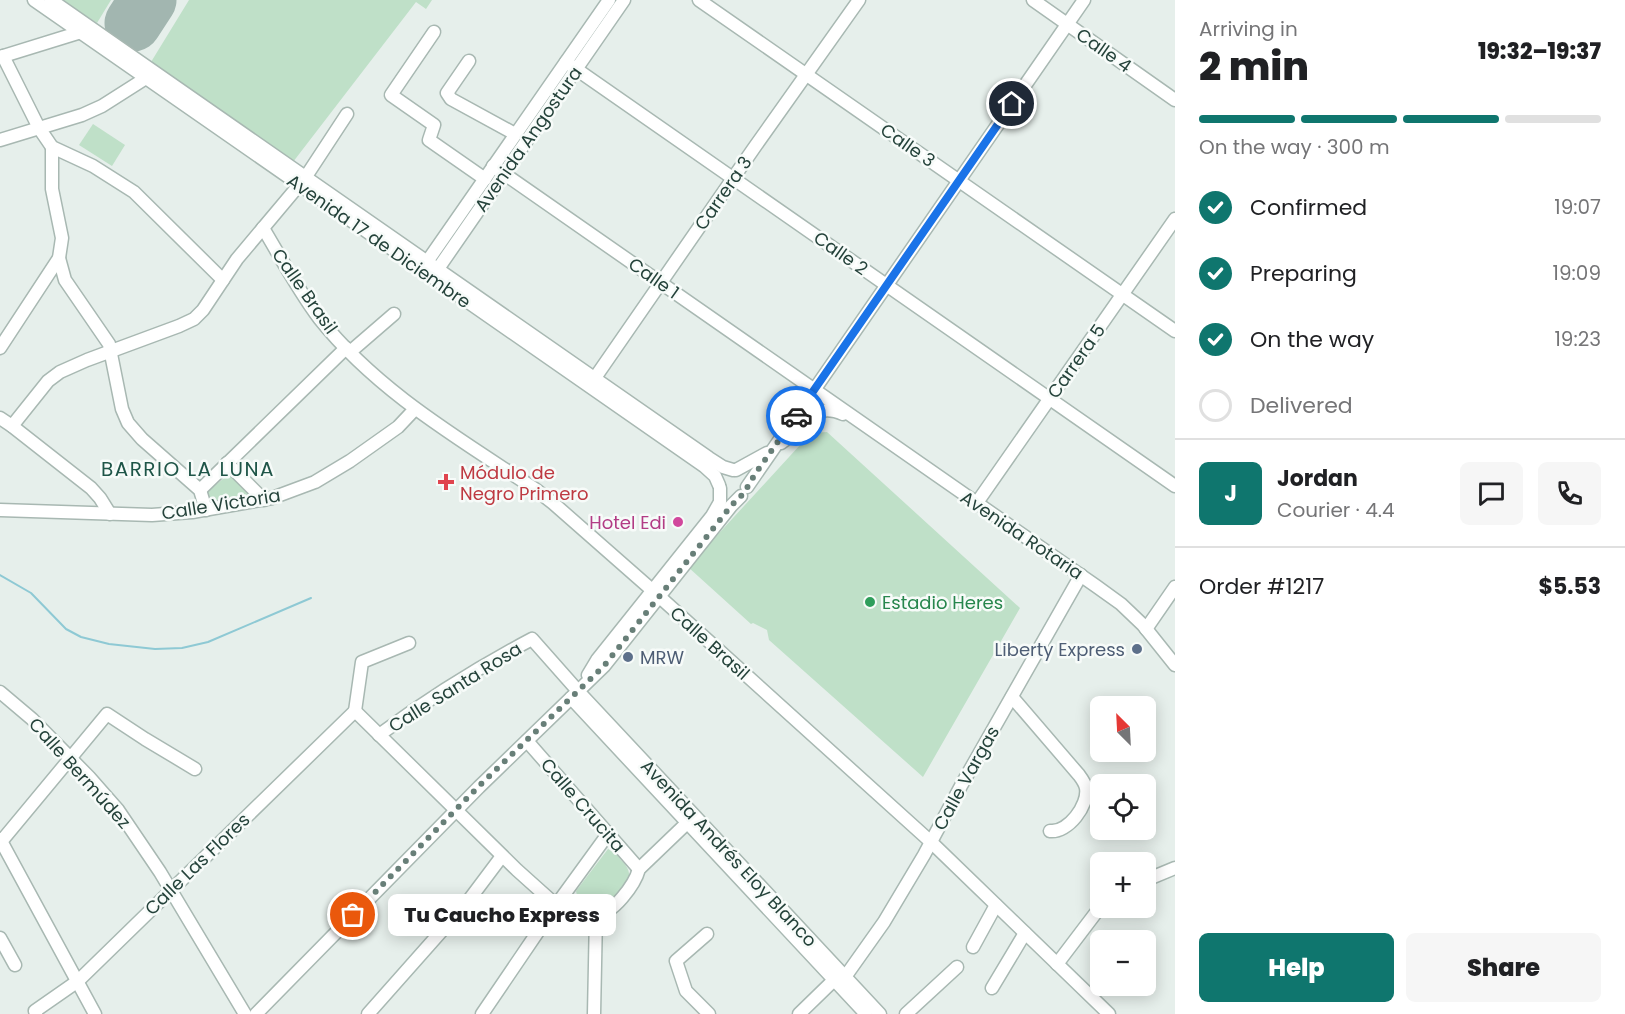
<!DOCTYPE html>
<html lang="en">
<head>
<meta charset="utf-8">
<style>
	body { margin:0; font-family:Poppins,sans-serif; background:#f6f6f6; color:#202124; height:100vh; display:flex; flex-direction:column; font-size:22px; white-space:nowrap }
	* { box-sizing:border-box; margin:0 }
	p { font-size:20px; color:#757577 }
	.icon { flex:none; width:33px; height:33px; fill:none; stroke:currentColor; stroke-width:2; stroke-linecap:round; stroke-linejoin:round }
	.map { position:relative; flex:1; overflow:hidden }
	.panel { display:flex; flex-direction:column; background:#fff; width:450px }
	.panel>* { flex:none }
	.needle { width:39px; rotate:336deg }
	.fabs { position:absolute; left:1090px; top:696px; display:grid; gap:12px }
	.fabs a { display:grid; place-items:center; width:66px; height:66px; border-radius:9px; background:#fff; box-shadow:0 3px 15px #0003; font-size:30px }
	.pin { position:absolute; display:grid; place-items:center; width:51px; height:51px; color:#fff; margin:-26px; border:3px solid #fff; border-radius:50%; box-shadow:0 2px 6px #0007 }
	.courier { position:absolute; display:grid; place-items:center; width:60px; height:60px; margin:-30px; border:4px solid #1a73e8; border-radius:50%; background:#fff; color:#222; box-shadow:0 2px 8px #0007 }
	.bubble { position:absolute; height:42px; border-radius:9px; background:#fff; box-shadow:0 3px 15px #0003; font-size:20px; font-weight:800; line-height:42px; text-align:center }
	.headline em { font-style:normal; font-weight:800 }
	.headline div { display:flex; flex-direction:column-reverse }
	.headline { display:flex; align-items:center; justify-content:space-between; height:102px; padding:0 24px }
	h1 { font-size:39px; font-weight:800; line-height:45px }
	.bar { display:grid; grid-template-columns:repeat(4,1fr); gap:9px 6px; align-content:center; height:72px; padding:0 24px }
	.bar i { height:8px; border-radius:4px; background:#e0e0e0 }
	.bar .active { background:#0f766e }
	.bar p { grid-column:span 4 }
	.line { display:flex; align-items:center; gap:15px; padding:0 24px; border-top:2px solid #e0e0e0 }
	.line div { flex:1 }
	.round { display:grid; place-items:center; flex:none; width:63px; height:63px; border-radius:9px; background:#f6f6f6 }
	ol { padding:0 24px; list-style:none }
	li { display:flex; align-items:center; gap:18px; height:66px }
	li p { margin-inline-start:auto }
	li .icon { padding:6px; border-radius:50%; background:#0f766e; color:#fff; stroke-width:4 }
	li:last-child { color:#757577 }
	li i { width:33px; height:33px; border:3px solid #e0e0e0; border-radius:50% }
	.action { display:flex; gap:12px; margin-top:auto; padding:12px 24px }
	.action a { flex:1; height:69px; border-radius:9px; background:#0f766e; color:#fff; font-size:24px; font-weight:800; line-height:69px; text-align:center }
	.action a+a { background:#f6f6f6; color:#202124 }
	main { display:flex; flex:1; min-height:0 }
	.map>svg:first-child { display:block }
</style>
</head>
<body>
<main>
<div class="map">
<svg width="1175" height="1014" viewBox="0 0 1175 1014">
	<rect width="100%" height="100%" fill="#e6efeb"/>
	<!-- green -->
	<g fill="#bfe0c8">
		<path d="M 62,0 L 111,0 L 97,23 Z"/>
		<path d="M 189,0 L 432,0 L 426,9 L 416,2 L 293,162 L 151,62 Z"/>
		<path d="M 93,124 L 125,145 L 112,166 L 79,145 Z"/>
		<path d="M 827,432 L 1020,608 L 923,777 L 769,640 L 767,630 L 753,623 L 751,624 L 688,567 L 811,433 Z"/>
		<path d="M 229,474 L 247,491 L 250,497 L 210,504 L 207,492 Z"/>
		<path d="M 608,849 C 614,851 618,856 622,861 C 626,865 630,871 629,877 C 626,894 582,927 576,891 Z"/>
	</g>
	<g fill="none" stroke-linecap="round" stroke-linejoin="round">
		<!-- stream -->
		<path stroke="#8ec9d4" stroke-width="2" d="M 0,575 L 31,593 L 66,629 L 81,637 L 109,644 L 155,649 L 182,648 L 208,642 L 311,598"/>
		<!-- runway -->
		<path stroke="#a2b6b0" stroke-width="57" d="M 133,23 L 148,0"/>
		<!-- minor casing -->
		<g stroke="#a8b8b2" stroke-width="15">
			<g id="minor">
				<path d="M 34,0 L 704,466 L 715,476 L 719,485"/>
				<path d="M 51,0 L 709,458 L 723,467 L 733,470"/>
				<path d="M 699,0 L 1175,331"/>
				<path d="M 1033,0 L 1175,100"/>
				<path d="M 434,32 L 391,95 L 434,125 L 429,140 L 485,179"/>
				<path d="M 3,56 L 39,128 L 52,147 L 93,166 L 134,192 L 223,280"/>
				<path d="M 0,57 L 81,32"/>
				<path d="M 469,61 L 447,93 L 451,99 L 515,134"/>
				<path d="M 566,62 L 1175,486"/>
				<path d="M 0,140 L 82,115 L 102,106 L 146,78"/>
				<path d="M 493,166 C 695,305 894,447 1096,586 L 1121,604 L 1143,625 L 1175,665"/>
				<path d="M 263,228 C 281,258 298,290 319,318 C 377,391 458,438 535,489 L 553,503 L 652,590 L 931,842 L 1109,1014"/>
				<path d="M 59,258 L 65,280 L 109,344 L 122,409 L 128,423 L 142,439 L 200,490 L 206,510"/>
				<path d="M 422,269 L 609,0"/>
				<path d="M 433,276 L 624,0"/>
				<path d="M 0,348 L 59,258 L 62,238 L 52,189 L 52,147"/>
				<path d="M 350,352 L 394,314"/>
				<path d="M 590,385 L 754,148 L 859,0"/>
				<path d="M 0,418 L 12,426 L 91,488 L 100,498 L 110,514"/>
				<path d="M 12,426 L 48,381 L 60,372 L 87,360 L 179,326 L 194,319 L 203,310 L 237,259 L 305,178 L 347,114"/>
				<path d="M 781,443 C 803,428 812,400 843,414"/>
				<path d="M 227,463 L 264,500"/>
				<path d="M 736,470 L 767,453"/>
				<path d="M 747,487 L 1084,0"/>
				<path d="M 200,490 L 346,348"/>
				<path d="M 976,504 L 1175,219"/>
				<path d="M 0,510 L 152,515 L 192,512 L 272,498 L 315,482 L 350,461 L 398,427 L 415,409"/>
				<path d="M 1146,629 L 1175,587"/>
				<path d="M 588,675 L 597,660 L 712,516 L 720,502 L 720,488"/>
				<path d="M 0,692 L 32,719 L 89,777 L 118,810 L 160,872 L 245,1014"/>
				<path d="M 1012,697 L 1079,775 C 1082,779 1085,783 1086,788 C 1089,805 1068,833 1050,831"/>
				<path d="M 571,698 L 866,1014"/>
				<path d="M 355,711 L 517,870 L 556,905"/>
				<path d="M 355,711 L 362,662 L 409,643"/>
				<path d="M 379,735 C 428,699 479,667 532,639 L 578,691 L 880,1014"/>
				<path d="M 527,741 L 639,869"/>
				<path d="M 0,839 L 95,1014"/>
				<path d="M 0,843 L 107,714 L 145,739 L 195,769"/>
				<path d="M 1146,880 L 1175,868"/>
				<path d="M 561,899 C 571,905 583,915 595,915 C 613,915 635,884 639,869 L 687,823"/>
				<path d="M 707,934 L 676,961 L 686,991 L 709,1014"/>
				<path d="M 0,938 L 15,965"/>
				<path d="M 973,947 L 996,905"/>
				<path d="M 1057,964 L 1101,906"/>
				<path d="M 992,988 L 1025,933"/>
				<path d="M 36,1014 L 35,1011 L 78,981 L 355,711"/>
				<path d="M 256,1014 L 479,787 L 604,666 L 731,506 L 741,496"/>
				<path d="M 368,1014 L 469,900 L 502,856"/>
				<path d="M 482,1014 L 552,911 L 608,834"/>
				<path d="M 594,1014 L 596,915"/>
				<path d="M 799,1014 L 834,980 L 845,977 L 884,922 L 924,855 L 962,784 L 1081,575"/>
				<path d="M 906,1014 L 957,967"/>
			</g>
		</g>
		<!-- minor -->
		<use href="#minor" stroke="#fff" stroke-width="12"/>
	</g>
	<g fill="none" stroke-linecap="round" stroke-linejoin="round">
		<!-- done -->
		<path stroke="#687f78" stroke-width="6" stroke-dasharray="0 10.8" d="M 353,915 L 479,786 L 604,666 L 731,506 L 744,493 L 755,474 L 796,416"/>
		<!-- route -->
		<path stroke="#1a73e8" stroke-width="8" d="M 796,416 L 1012,104"/>
	</g>
	<!-- markers -->
	<path fill="#e0444e" stroke="#f7fbf9" stroke-width="2" d="M443 473h6v6h6v6h-6v6h-6v-6h-6v-6h6z"/>
	<circle fill="#d1479c" stroke="#f7fbf9" stroke-width="2" cx="678" cy="522" r="6"/>
	<circle fill="#2e9e5b" stroke="#f7fbf9" stroke-width="2" cx="870" cy="602" r="6"/>
	<g fill="#5c6f8a" stroke="#f7fbf9" stroke-width="2">
		<circle cx="1137" cy="649" r="6"/>
		<circle cx="628" cy="657" r="6"/>
	</g>
	<g text-anchor="middle" dominant-baseline="central" stroke-width="5" stroke-linejoin="round" paint-order="stroke">
		<!-- street labels -->
		<g font-size="18" fill="#24423a" stroke="#f7fbf9">
			<text transform="translate(1104 50) rotate(35)">Calle 4</text>
			<text transform="translate(528 139) rotate(-55)">Avenida Angostura</text>
			<text transform="translate(908 145) rotate(35)">Calle 3</text>
			<text transform="translate(723 193) rotate(-55)">Carrera 3</text>
			<text transform="translate(379 241) rotate(35)">Avenida 17 de Diciembre</text>
			<text transform="translate(841 253) rotate(35)">Calle 2</text>
			<text transform="translate(654 278) rotate(35)">Calle 1</text>
			<text transform="translate(305 291) rotate(55)">Calle Brasil</text>
			<text transform="translate(1076 361) rotate(-55)">Carrera 5</text>
			<text transform="translate(221 504) rotate(-9)">Calle Victoria</text>
			<text transform="translate(1022 535) rotate(34)">Avenida Rotaria</text>
			<text transform="translate(710 643) rotate(42)">Calle Brasil</text>
			<text transform="translate(455 687) rotate(-32)">Calle Santa Rosa</text>
			<text transform="translate(80 773) rotate(48)">Calle Bermúdez</text>
			<text transform="translate(966 778) rotate(-61)">Calle Vargas</text>
			<text transform="translate(583 805) rotate(49)">Calle Crucita</text>
			<text transform="translate(729 853) rotate(47)">Avenida Andrés Eloy Blanco</text>
			<text transform="translate(197 864) rotate(-44)">Calle Las Flores</text>
		</g>
		<!-- health labels -->
		<g font-size="18" fill="#be3a42" stroke="#f7fbf9" text-anchor="start">
			<text x="460" y="472">Módulo de<tspan x="460" dy="21">Negro Primero</tspan></text>
		</g>
		<!-- hotel labels -->
		<g font-size="18" fill="#b23c85" stroke="#f7fbf9" text-anchor="end">
			<text x="666" y="522">Hotel Edi</text>
		</g>
		<!-- leisure labels -->
		<g font-size="18" fill="#27864d" stroke="#f7fbf9" text-anchor="start">
			<text x="882" y="602">Estadio Heres</text>
		</g>
		<!-- service labels -->
		<g font-size="18" fill="#4e5e75" stroke="#f7fbf9" text-anchor="end">
			<text x="1125" y="649">Liberty Express</text>
			<text x="640" y="657" text-anchor="start">MRW</text>
		</g>
		<!-- neighbourhood labels -->
		<g font-size="20" letter-spacing="1.5" fill="#1f5548" stroke="#f7fbf9">
			<text x="188" y="469">BARRIO LA LUNA</text>
		</g>
	</g>
</svg>
<div class="fabs">
<a><svg class="needle" viewBox="-14 -14 28 28"><path d="M0-13l5 13h-10z" fill="#e53935"/><path d="M0 13l5-13h-10z" fill="#757577"/></svg></a>
<a><svg class="icon" aria-label="locate" viewBox="0 0 24 24"><circle cx="12" cy="12" r="6"/><path d="M12 2v4M12 18v4M2 12h4M18 12h4"/></svg></a>
<a>+</a>
<a>−</a>
</div>
<div class="pin" style="left:353px;top:915px;background:#ea580c"><svg class="icon" aria-label="bag" viewBox="0 0 24 24"><path d="M5 8h14l-1 12H6zM9 8a3 3 0 0 1 6 0"/></svg></div>
<div class="pin" style="left:1012px;top:104px;background:#1f2937"><svg class="icon" aria-label="home" viewBox="0 0 24 24"><path d="M3 11l9-7 9 7M6 9v11h12V9"/></svg></div>
<div class="courier" style="left:796px;top:416px"><svg class="icon" aria-label="car" viewBox="0 0 24 24"><path d="M5 17H2v-5l4-1 3-4h7l3 4 3 1v5h-3M9 17h6M6 11h13"/><circle cx="7" cy="17" r="2"/><circle cx="17" cy="17" r="2"/></svg></div>
<div class="bubble" style="left:388px;top:894px;width:228px">Tu Caucho Express</div>
</div>
<section class="panel">
<div class="headline"><div><h1>2 min</h1><p>Arriving in</p></div><em>19:32–19:37</em></div>
<div class="bar"><i class="active"></i><i class="active"></i><i class="active"></i><i></i><p>On the way · 300 m</p></div>
<ol>
<li><svg class="icon" aria-label="check" viewBox="0 0 24 24"><path d="M5 12l5 5 9-10"/></svg>Confirmed<p>19:07</p></li>
<li><svg class="icon" aria-label="check" viewBox="0 0 24 24"><path d="M5 12l5 5 9-10"/></svg>Preparing<p>19:09</p></li>
<li><svg class="icon" aria-label="check" viewBox="0 0 24 24"><path d="M5 12l5 5 9-10"/></svg>On the way<p>19:23</p></li>
<li><i></i>Delivered</li>
</ol>
<div class="line" style="height:108px"><b class="round" style="background:#0f766e;color:#fff">J</b><div><b>Jordan</b><p>Courier · 4.4</p></div><a class="round"><svg class="icon" aria-label="chat" viewBox="0 0 24 24"><path d="M4 5h16v11H9l-5 4z"/></svg></a><a class="round"><svg class="icon" aria-label="phone" viewBox="0 0 24 24"><path d="M5 4h4l2 5-3 2q2 4 5 5l2-3 5 2v4C11 20 4 13 5 4z"/></svg></a></div>
<div class="line" style="height:78px"><div>Order #1217</div><b>$5.53</b></div>
<div class="action"><a>Help</a><a>Share</a></div>
</section>
</main>
</body>
</html>
